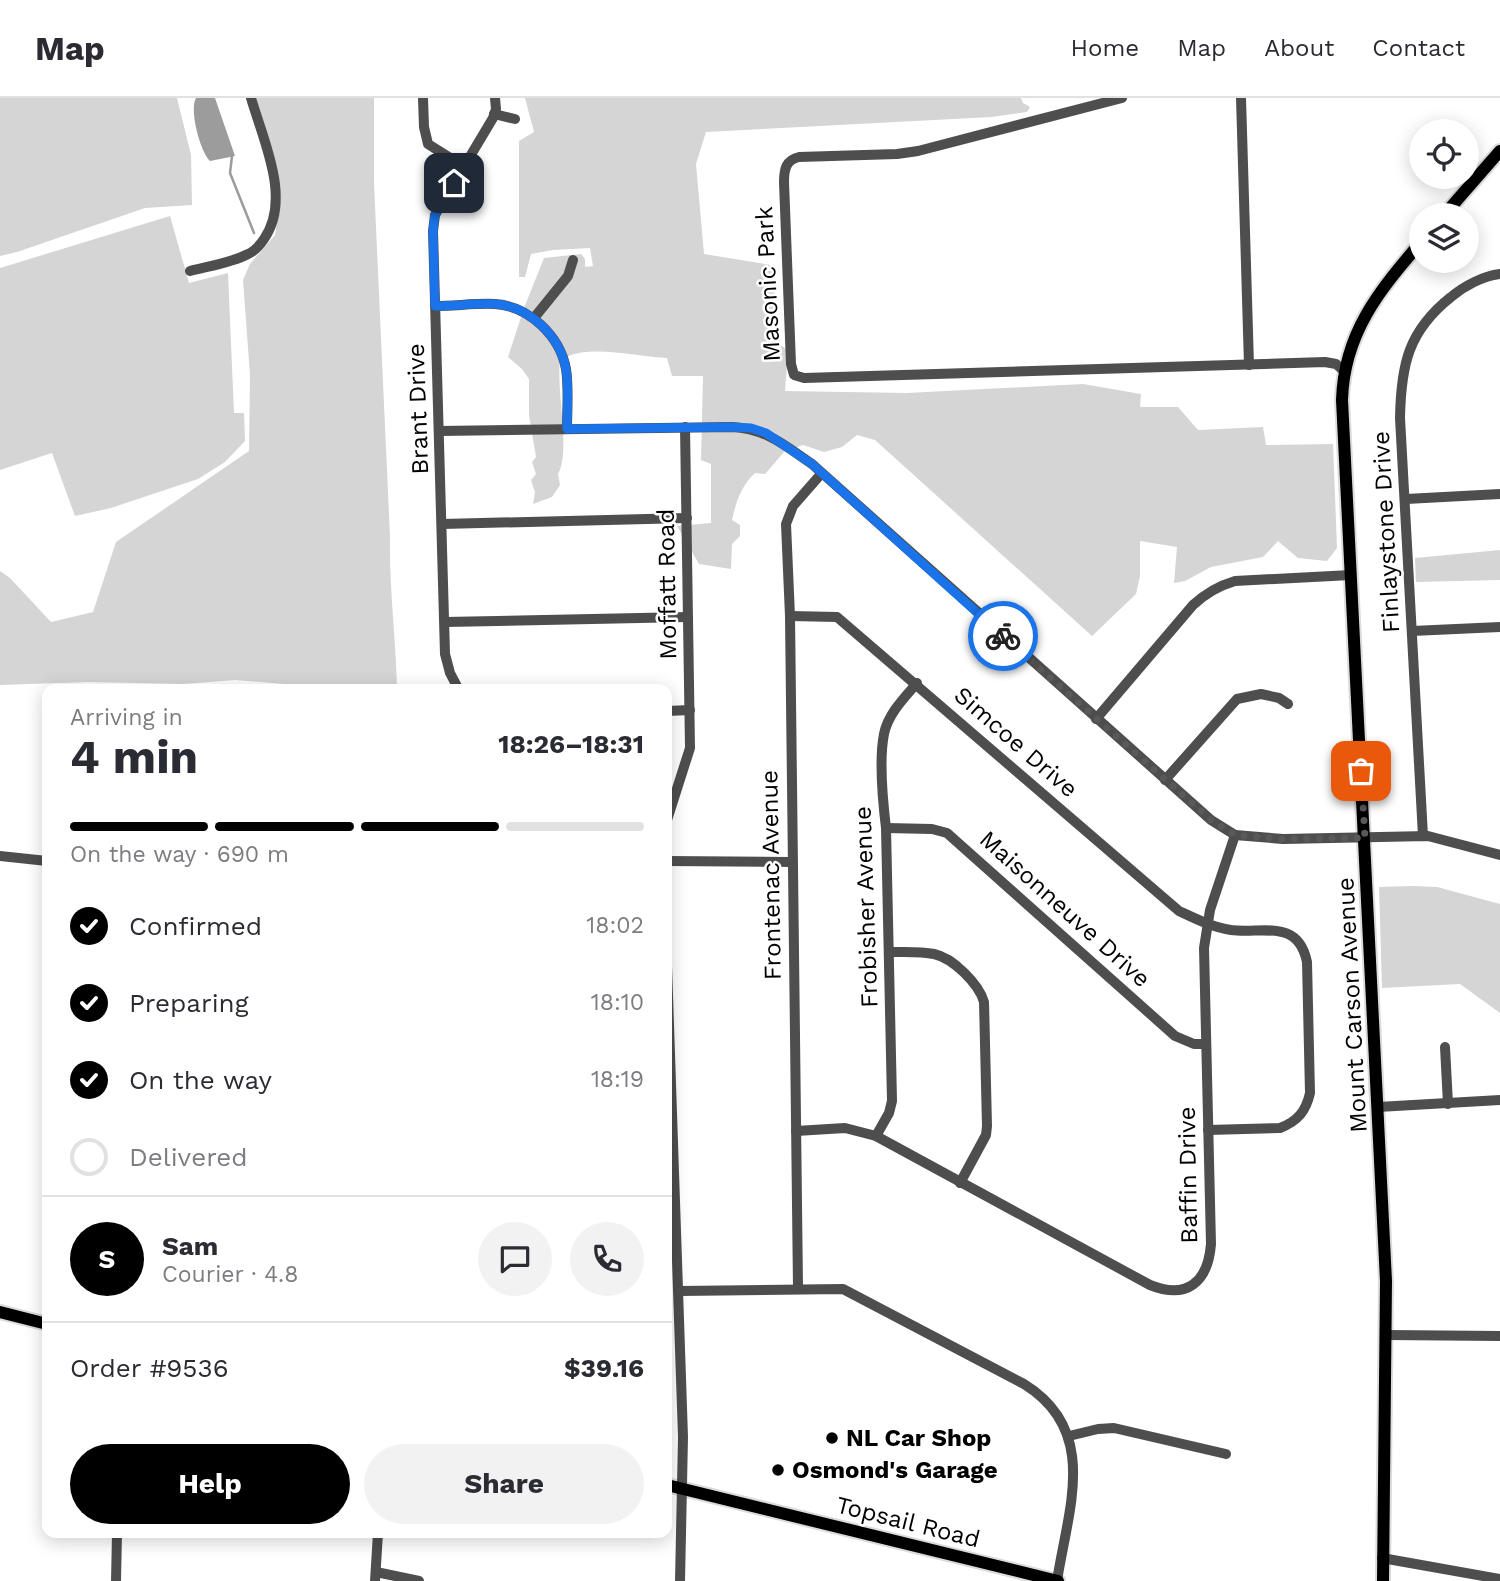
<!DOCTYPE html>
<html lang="en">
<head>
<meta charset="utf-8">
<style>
	body { margin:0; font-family:"Work Sans",sans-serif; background:#f2f2f3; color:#2b2b33; height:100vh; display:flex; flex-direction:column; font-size:26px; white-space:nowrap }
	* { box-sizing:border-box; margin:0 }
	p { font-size:23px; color:#7c7c81 }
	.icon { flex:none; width:38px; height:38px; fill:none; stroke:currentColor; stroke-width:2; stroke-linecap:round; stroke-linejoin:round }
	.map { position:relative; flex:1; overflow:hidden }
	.panel { position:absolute; left:42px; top:586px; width:630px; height:854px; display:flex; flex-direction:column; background:#fff; border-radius:14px; box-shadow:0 4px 18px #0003 }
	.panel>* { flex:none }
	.buttons { position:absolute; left:1409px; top:21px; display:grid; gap:14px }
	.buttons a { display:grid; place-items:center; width:70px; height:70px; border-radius:50%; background:#fff; box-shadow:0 4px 18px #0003; font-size:35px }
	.pin { position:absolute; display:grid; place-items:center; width:60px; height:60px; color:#fff; margin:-30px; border-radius:14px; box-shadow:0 4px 10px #0006 }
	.courier { position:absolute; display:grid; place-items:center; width:70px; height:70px; margin:-35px; border:5px solid #1a73e8; border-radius:50%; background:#fff; color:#222; box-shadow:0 2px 9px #0007 }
	.summary em { font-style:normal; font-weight:700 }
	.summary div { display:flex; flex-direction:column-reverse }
	.summary { display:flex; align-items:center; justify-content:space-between; height:119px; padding:0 28px }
	h1 { font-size:46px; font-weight:700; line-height:52px }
	.bar { display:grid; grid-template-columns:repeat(4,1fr); gap:10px 7px; align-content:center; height:84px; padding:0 28px }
	.bar i { height:9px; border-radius:5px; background:#e1e1e2 }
	.bar .active { background:#000 }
	.bar p { grid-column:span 4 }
	.line { display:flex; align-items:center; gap:18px; padding:0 28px; border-top:2px solid #e1e1e2 }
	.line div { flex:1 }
	.round { display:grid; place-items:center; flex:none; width:74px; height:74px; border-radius:37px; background:#f2f2f3 }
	ol { padding:0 28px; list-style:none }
	li { display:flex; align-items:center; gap:21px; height:77px }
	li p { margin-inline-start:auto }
	li .icon { padding:7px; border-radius:50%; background:#000; color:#fff; stroke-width:4 }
	li:last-child { color:#7c7c81 }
	li i { width:38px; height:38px; border:4px solid #e1e1e2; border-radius:50% }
	.cta { display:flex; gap:14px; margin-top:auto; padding:14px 28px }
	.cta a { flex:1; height:80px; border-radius:42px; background:#000; color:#fff; font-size:28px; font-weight:700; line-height:80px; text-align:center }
	.cta a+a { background:#f2f2f3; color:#2b2b33 }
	header { display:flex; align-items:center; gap:42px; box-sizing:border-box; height:98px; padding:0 35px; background:#fff; border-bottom:2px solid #e1e1e2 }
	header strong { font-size:33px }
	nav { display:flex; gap:38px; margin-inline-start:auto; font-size:24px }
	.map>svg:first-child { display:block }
</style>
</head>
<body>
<header>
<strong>Map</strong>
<nav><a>Home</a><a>Map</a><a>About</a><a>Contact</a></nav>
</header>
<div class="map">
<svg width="1500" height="1483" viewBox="0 0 1500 1483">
	<rect width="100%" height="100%" fill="#fff"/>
	<!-- green -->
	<g fill="#d5d5d5">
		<path d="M 0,0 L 177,0 L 191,57 L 192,107 L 145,110 L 17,154 L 0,158 Z"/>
		<path d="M 256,0 L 374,0 L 374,85 L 390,439 C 389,490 396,541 397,591 L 344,591 L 235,582 L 183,586 L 89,584 L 0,587 L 0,473 L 10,480 L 51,524 L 93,514 L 116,444 L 249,353 L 250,277 L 243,182 L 250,166 L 275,137 L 281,100 Z"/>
		<path d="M 525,0 L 1021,0 L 1023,5 L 1030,9 L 1027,14 L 992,19 L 706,34 L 696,66 L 704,156 L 771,167 L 781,247 L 788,253 L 785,293 L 907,295 L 1083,286 L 1141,296 L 1140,309 L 1178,309 L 1198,332 L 1263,329 L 1266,347 L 1333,346 L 1337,450 L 1327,463 L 1298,460 L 1278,443 L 1263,459 L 1211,469 L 1185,483 L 1174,485 L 1177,449 L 1140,443 L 1140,478 L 1136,496 L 1092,538 L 875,342 L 857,337 L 842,349 L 824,354 L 803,347 L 785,353 L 765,376 L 755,375 C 741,388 736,404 732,422 L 740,427 L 740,438 L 732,446 L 731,471 L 699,466 L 677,428 L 711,425 L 711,366 L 701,362 L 703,278 L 672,278 L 667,260 C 638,259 583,244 560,263 C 556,294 571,353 558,376 L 560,387 L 552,399 L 533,406 L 535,394 L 531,382 L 536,376 L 532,364 L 536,359 L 529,317 L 529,281 L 522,271 L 508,259 L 524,210 L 544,160 L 581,156 L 585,161 L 585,169 L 593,168 L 590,150 L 553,152 L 531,156 L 525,179 L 519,179 L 519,43 L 534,34 Z"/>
		<path d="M 170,118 L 189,185 L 228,175 L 234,315 L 244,315 L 245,343 L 225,364 L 198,381 L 111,410 L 75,418 L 52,355 L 0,372 L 0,170 Z"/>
		<path d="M 1500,452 L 1500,482 L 1416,484 L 1415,460 Z"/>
		<path d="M 1413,788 L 1437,789 L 1500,806 L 1500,915 L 1460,886 L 1382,890 L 1379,789 Z"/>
	</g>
	<!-- water -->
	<path fill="#9c9c9c" d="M 196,0 L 215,0 L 235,58 L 210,63 C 200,54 189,11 196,0 Z"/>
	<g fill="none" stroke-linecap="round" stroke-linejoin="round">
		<!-- stream -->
		<path stroke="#9c9c9c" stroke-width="2.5" d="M 232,58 L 230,75 L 254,135"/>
		<!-- major casing -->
		<g stroke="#dbdbdb" stroke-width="16">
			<g id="major">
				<path d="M 1444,117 L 1500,53"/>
				<path d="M 0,1214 L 47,1226"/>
				<path d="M 667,1387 L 1058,1483"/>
				<path d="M 1383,1483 L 1386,1183 L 1342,302 C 1344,235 1379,193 1421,144"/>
			</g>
		</g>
		<!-- minor -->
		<g stroke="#4e4e4e" stroke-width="10">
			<path d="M 423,0 L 424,29 L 428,46 L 463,68"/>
			<path d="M 1122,0 L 918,53 L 897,56 L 799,59 C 786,62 784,71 784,84 L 791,266 L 794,277 L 804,280 L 1325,264 L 1336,266 L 1344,273"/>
			<path d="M 1241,0 L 1249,267"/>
			<path d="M 494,16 L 515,21"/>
			<path d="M 190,173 C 209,168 231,165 248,156 C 255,153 260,147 264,141 C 292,101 263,42 251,0"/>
			<path d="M 435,208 C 455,208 476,205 495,206 C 529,208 560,238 566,271 C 569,290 567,312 567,331"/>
			<path d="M 534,220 L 568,178 L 573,162"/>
			<path d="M 439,333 L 732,329 C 767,331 784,347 812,366 L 1211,722 L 1235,737 L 1283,741 L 1428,738 L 1500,757"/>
			<path d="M 1406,401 L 1500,396"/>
			<path d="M 442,426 L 687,420"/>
			<path d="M 790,518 L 837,519 L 1179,813 C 1196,821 1212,829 1231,832 C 1262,836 1298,820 1307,864 L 1310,995 C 1306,1013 1298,1023 1280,1030 L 1208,1032"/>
			<path d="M 445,524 L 688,519"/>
			<path d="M 1412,533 L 1500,529"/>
			<path d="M 459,592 L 450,575 L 445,556 L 433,133 L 435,117 L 493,20 L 496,11 L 495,0"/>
			<path d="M 667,613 L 690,612"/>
			<path d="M 1096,621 L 1193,507 C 1206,495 1218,488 1235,483 L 1351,477"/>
			<path d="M 1165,682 L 1237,601 L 1261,596 L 1279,600 L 1288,606"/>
			<path d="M 667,722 L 690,650 L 685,329"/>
			<path d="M 886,730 L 932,731 L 947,735 L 1175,938 L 1194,946 L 1206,946"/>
			<path d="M 1423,738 L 1400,320 C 1401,267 1408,233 1451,199 C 1464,188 1483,178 1500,176"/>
			<path d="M 0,758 L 47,763"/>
			<path d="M 667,763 L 792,764"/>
			<path d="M 889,854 C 904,854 920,853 934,856 C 953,860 979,886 984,904 L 987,1028 L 986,1037 L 960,1085"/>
			<path d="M 667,868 L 683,1339 L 680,1483"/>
			<path d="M 1445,949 L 1448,1006"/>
			<path d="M 1378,1009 L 1500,1002"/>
			<path d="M 796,1033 L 845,1030 L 876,1038 L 1150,1187 C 1187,1202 1208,1184 1211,1146 L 1204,850 L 1210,812 L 1235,737"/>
			<path d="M 876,1038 L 889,1015 L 892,1003 L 886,730 C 883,705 879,661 884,636 C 888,616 904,600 917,585"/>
			<path d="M 798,1190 L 790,518 L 786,426 L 793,408 L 821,376"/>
			<path d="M 679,1193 L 843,1191 L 1024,1286 C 1100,1333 1068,1411 1057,1483"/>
			<path d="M 1386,1237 L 1500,1238"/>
			<path d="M 1069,1338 L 1098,1331 L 1114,1330 L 1226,1356"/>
			<path d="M 1382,1460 L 1500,1481"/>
			<path d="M 376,1474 L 419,1483"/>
			<path d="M 116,1483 L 117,1435"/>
			<path d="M 375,1483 L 378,1435"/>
		</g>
		<!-- major -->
		<use href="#major" stroke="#000" stroke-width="12"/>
	</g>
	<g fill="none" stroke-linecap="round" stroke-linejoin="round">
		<!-- done -->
		<path stroke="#595959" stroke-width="7" stroke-dasharray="0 12.6" d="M 1003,538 L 1211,722 L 1235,737 L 1283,741 L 1365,740 L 1361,673"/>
		<!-- route -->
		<path stroke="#1a73e8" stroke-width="9" d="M 454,85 L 435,117 L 433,133 L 435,208 C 455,208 476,205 495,206 C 529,208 560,238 566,271 C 569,290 567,312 567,331 L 732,329 L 751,330 L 766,335 L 812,366 L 1003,538"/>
	</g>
	<!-- markers -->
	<g fill="#000" stroke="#fff" stroke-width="2.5">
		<circle cx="832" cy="1340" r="7"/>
		<circle cx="778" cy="1372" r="7"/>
	</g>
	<g text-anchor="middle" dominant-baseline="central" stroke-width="5" stroke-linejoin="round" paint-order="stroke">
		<!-- street labels -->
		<g font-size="24" fill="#000" stroke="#fff">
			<text transform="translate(768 186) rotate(-93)">Masonic Park</text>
			<text transform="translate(418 311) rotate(-92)">Brant Drive</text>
			<text transform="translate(1386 434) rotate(-93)">Finlaystone Drive</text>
			<text transform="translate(667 486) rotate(-91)">Moffatt Road</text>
			<text transform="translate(1016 644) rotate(41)">Simcoe Drive</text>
			<text transform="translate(771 777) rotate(-91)">Frontenac Avenue</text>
			<text transform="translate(866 809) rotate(-92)">Frobisher Avenue</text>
			<text transform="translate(1065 811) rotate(42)">Maisonneuve Drive</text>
			<text transform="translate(1352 907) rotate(-93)">Mount Carson Avenue</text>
			<text transform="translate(1188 1077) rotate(-91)">Baffin Drive</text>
			<text transform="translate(908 1424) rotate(14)">Topsail Road</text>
		</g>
		<!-- poi labels -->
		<g font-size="24" font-weight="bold" fill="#000" stroke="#fff" text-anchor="start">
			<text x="846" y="1340">NL Car Shop</text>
			<text x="792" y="1372">Osmond's Garage</text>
		</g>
	</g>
</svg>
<div class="buttons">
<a><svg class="icon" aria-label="locate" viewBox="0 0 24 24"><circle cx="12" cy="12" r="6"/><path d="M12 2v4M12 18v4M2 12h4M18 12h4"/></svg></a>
<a><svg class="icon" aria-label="layers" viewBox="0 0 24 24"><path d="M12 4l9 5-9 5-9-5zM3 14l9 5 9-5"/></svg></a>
</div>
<div class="pin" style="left:1361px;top:673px;background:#ea580c"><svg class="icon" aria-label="bag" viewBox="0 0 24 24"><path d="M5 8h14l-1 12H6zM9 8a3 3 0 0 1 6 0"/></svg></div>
<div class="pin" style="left:454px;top:85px;background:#1f2937"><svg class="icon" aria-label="home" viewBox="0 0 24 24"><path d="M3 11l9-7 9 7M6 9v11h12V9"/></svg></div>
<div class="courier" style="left:1003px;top:538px"><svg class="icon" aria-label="bike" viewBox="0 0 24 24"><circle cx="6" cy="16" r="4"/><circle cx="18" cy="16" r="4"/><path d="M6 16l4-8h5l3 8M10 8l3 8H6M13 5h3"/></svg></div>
<section class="panel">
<div class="summary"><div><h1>4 min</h1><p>Arriving in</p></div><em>18:26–18:31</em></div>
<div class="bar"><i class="active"></i><i class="active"></i><i class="active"></i><i></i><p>On the way · 690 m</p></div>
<ol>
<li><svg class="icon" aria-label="check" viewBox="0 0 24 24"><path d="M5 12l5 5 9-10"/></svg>Confirmed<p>18:02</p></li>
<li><svg class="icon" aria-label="check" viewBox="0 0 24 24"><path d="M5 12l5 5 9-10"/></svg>Preparing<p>18:10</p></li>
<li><svg class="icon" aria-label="check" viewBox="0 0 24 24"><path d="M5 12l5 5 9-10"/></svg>On the way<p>18:19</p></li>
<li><i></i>Delivered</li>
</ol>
<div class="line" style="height:126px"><b class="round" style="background:#000;color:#fff">S</b><div><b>Sam</b><p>Courier · 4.8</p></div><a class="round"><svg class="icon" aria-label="chat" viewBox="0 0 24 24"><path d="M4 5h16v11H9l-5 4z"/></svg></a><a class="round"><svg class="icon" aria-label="phone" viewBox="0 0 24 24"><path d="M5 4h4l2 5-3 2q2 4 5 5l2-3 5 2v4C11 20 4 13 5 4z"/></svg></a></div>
<div class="line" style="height:91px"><div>Order #9536</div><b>$39.16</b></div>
<div class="cta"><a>Help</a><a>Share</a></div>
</section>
</div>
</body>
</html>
